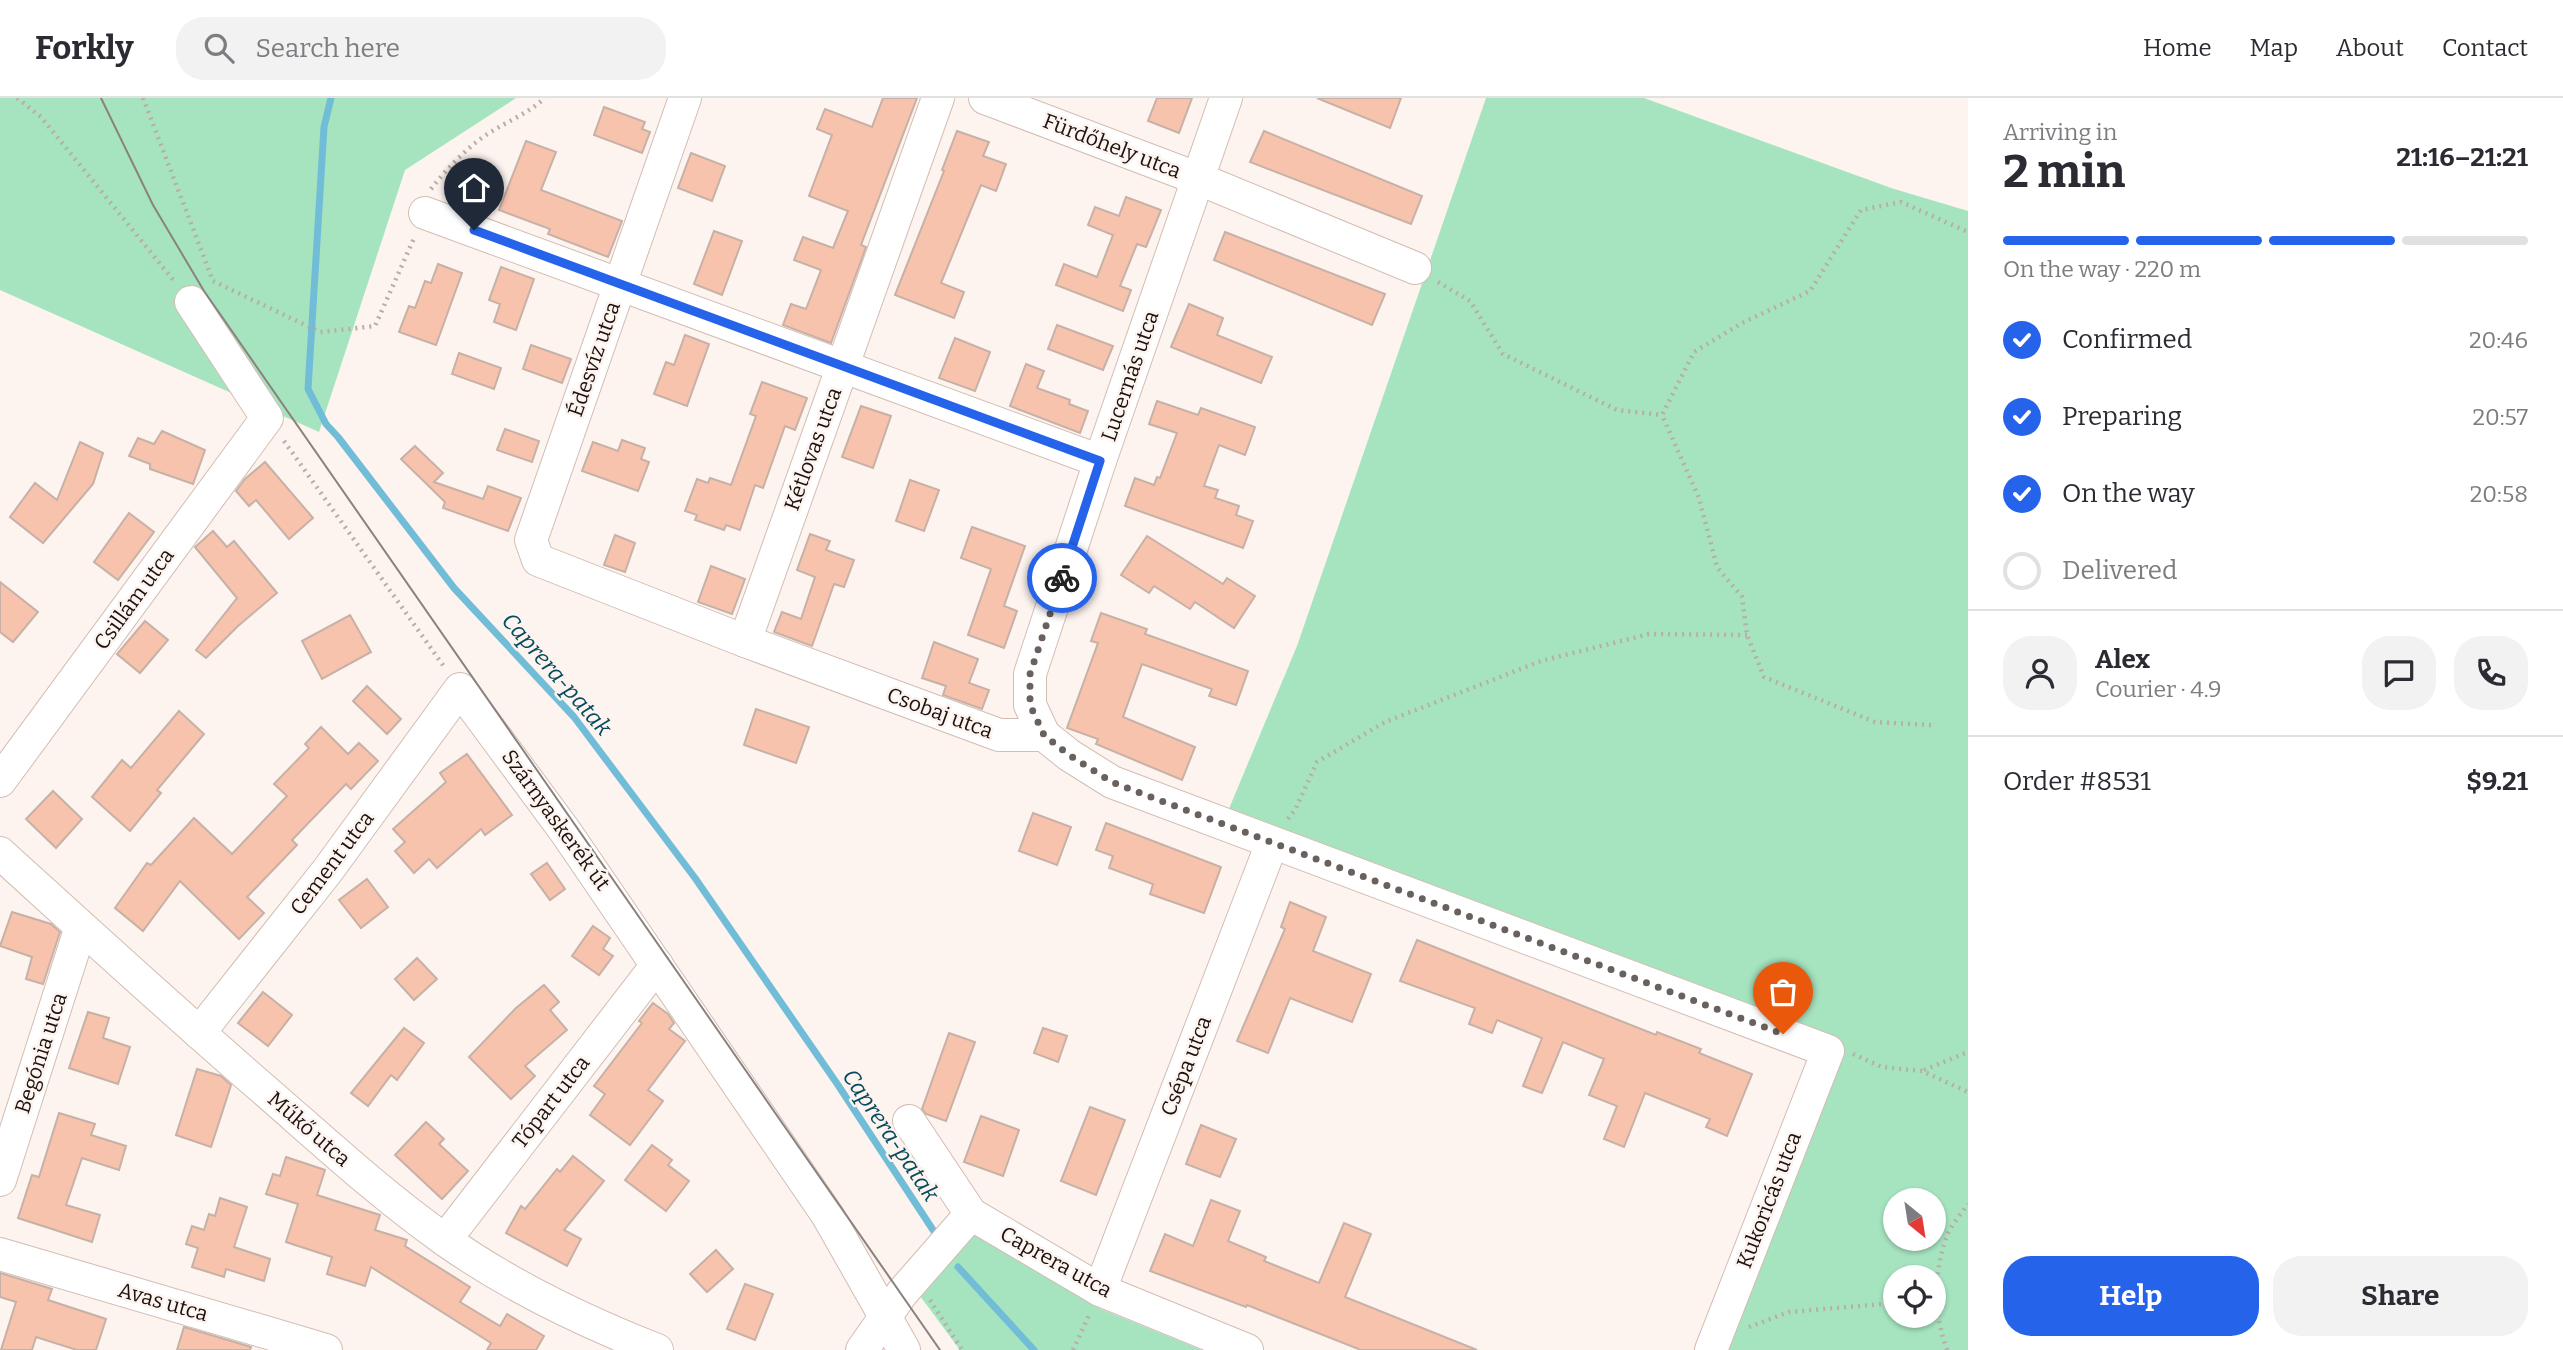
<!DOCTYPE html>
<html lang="en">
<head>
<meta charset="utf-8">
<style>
	body { margin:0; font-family:Bitter,serif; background:#f2f2f3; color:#2b2b33; height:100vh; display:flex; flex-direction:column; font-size:26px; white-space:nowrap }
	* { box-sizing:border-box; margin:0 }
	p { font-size:23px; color:#7c7c81 }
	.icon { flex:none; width:38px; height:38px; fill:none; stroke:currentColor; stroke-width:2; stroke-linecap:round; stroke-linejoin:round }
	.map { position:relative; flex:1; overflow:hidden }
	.details { display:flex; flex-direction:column; background:#fff; width:595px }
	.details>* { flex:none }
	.needle { width:46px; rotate:150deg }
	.fabs { position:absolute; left:1883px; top:1090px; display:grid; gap:14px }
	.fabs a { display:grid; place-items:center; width:63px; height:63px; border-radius:50%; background:#fff; box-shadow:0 2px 5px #0004; font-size:35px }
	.pin { position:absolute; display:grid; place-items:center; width:60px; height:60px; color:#fff; margin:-72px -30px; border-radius:50% 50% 50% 0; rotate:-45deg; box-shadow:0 0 7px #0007 }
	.pin .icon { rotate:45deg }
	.courier { position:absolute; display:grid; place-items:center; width:70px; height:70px; margin:-35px; border:5px solid #2563eb; border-radius:50%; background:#fff; color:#222; box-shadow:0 2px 9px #0007 }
	.overview em { font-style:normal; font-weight:700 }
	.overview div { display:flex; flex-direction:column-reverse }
	.overview { display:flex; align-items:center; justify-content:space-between; height:119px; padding:0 35px }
	h1 { font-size:46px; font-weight:700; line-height:52px }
	.bar { display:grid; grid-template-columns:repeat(4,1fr); gap:10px 7px; align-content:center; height:84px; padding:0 35px }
	.bar i { height:9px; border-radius:5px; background:#e1e1e2 }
	.bar .current { background:#2563eb }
	.bar p { grid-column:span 4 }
	.line { display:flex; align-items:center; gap:18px; padding:0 35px; border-top:2px solid #e1e1e2 }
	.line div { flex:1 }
	.round { display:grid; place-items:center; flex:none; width:74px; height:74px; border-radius:28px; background:#f2f2f3 }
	ol { padding:0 35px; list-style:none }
	li { display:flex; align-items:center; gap:21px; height:77px }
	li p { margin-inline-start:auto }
	li .icon { padding:7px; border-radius:50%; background:#2563eb; color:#fff; stroke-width:4 }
	li:last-child { color:#7c7c81 }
	li i { width:38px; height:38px; border:4px solid #e1e1e2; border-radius:50% }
	.button { display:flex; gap:14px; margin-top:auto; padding:14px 35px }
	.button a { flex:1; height:80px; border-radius:28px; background:#2563eb; color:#fff; font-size:28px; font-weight:700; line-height:80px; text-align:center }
	.button a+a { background:#f2f2f3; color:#2b2b33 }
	header { display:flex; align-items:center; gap:42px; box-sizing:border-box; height:98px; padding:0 35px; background:#fff; border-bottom:2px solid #e1e1e2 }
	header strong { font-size:33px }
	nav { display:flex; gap:38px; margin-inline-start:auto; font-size:24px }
	.search { width:490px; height:63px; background:#f2f2f3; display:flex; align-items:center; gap:18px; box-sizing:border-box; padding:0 24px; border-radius:28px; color:#7c7c81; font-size:26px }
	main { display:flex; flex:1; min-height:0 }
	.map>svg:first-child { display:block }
</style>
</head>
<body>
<header>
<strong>Forkly</strong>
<div class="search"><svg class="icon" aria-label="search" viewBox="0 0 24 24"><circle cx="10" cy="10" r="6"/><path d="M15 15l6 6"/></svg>Search here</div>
<nav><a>Home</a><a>Map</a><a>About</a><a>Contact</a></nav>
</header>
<main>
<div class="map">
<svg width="1968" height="1252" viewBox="0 0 1968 1252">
	<rect width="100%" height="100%" fill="#fdf3ef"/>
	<!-- green -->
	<g fill="#a6e4c0" fill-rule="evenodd">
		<path d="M 0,0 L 516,0 L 405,72 L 319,334 L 0,192 Z"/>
		<path d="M 1486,0 L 1644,0 L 1891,90 L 1968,113 L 1968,1252 L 1724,1252 L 1834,963 L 1223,725 L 1297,548 ZM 1895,1102 L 1934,1102 L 1934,1141 L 1895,1141 ZM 1895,1180 L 1934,1180 L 1934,1218 L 1895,1218 Z"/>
		<path d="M 976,1134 L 1101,1211 L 1202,1252 L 960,1252 L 920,1198 Z"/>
	</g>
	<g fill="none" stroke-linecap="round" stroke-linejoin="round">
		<!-- stream -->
		<g stroke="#71bdd8" stroke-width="7">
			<path d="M 331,0 L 324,29 L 308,291 L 326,326 L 338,339 L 454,490 L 574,619 L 695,780 L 838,987 L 935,1135"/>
			<path d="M 958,1169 L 1034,1252"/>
		</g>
	</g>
	<!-- building -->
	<g fill="#f8c3ad" stroke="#c7b1a7" stroke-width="2">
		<path d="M 883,0 L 917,0 L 861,147 L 866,149 L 831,245 L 783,227 L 791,206 L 806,211 L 821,172 L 794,162 L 803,139 L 833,150 L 848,113 L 809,98 L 832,37 L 817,31 L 825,11 L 872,29 Z"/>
		<path d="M 1157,0 L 1192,0 L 1179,35 L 1148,23 Z"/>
		<path d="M 1317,0 L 1401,0 L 1390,30 Z"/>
		<path d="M 604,9 L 645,24 L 642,31 L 650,34 L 642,55 L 594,37 Z"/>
		<path d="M 957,33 L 989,44 L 983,58 L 1006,66 L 996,93 L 981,87 L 941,185 L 964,194 L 954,220 L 895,197 L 944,73 L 942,72 Z"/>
		<path d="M 1264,33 L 1422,98 L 1411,126 L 1250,64 Z"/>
		<path d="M 526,43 L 556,54 L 541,92 L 622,123 L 608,159 L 548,136 L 550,131 L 499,112 Z"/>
		<path d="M 691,55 L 725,68 L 712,103 L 678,90 Z"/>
		<path d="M 1126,99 L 1161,112 L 1146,149 L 1137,146 L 1120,188 L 1131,192 L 1123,213 L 1056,187 L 1064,166 L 1097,179 L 1113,137 L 1088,127 L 1095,109 L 1119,118 Z"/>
		<path d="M 714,133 L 742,143 L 722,197 L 694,186 Z"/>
		<path d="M 1225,134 L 1385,196 L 1372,227 L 1214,162 Z"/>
		<path d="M 438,166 L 462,175 L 436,247 L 399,234 L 409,208 L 415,210 L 425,183 L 431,185 Z"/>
		<path d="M 501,169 L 534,181 L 516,232 L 494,224 L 500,206 L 489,202 Z"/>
		<path d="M 1189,206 L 1223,220 L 1217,237 L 1272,259 L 1261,285 L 1171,249 Z"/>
		<path d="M 1057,227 L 1113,248 L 1103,272 L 1048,251 Z"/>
		<path d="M 685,237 L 709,246 L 687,308 L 654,296 L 666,264 L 674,267 Z"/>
		<path d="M 955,240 L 990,254 L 975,293 L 939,280 Z"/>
		<path d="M 531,247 L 571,261 L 562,285 L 523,271 Z"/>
		<path d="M 459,255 L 501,270 L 494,291 L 452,276 Z"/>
		<path d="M 1026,266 L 1044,273 L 1037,290 L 1070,302 L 1069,306 L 1088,313 L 1080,335 L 1010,308 Z"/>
		<path d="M 762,284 L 807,300 L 795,332 L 785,328 L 763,390 L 755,387 L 740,432 L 726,427 L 724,432 L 695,422 L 697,417 L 685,413 L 697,381 L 708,385 L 710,380 L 731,387 L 756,318 L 750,316 Z"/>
		<path d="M 1157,303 L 1198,317 L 1201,310 L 1255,329 L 1245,357 L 1219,347 L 1204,388 L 1218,392 L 1215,400 L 1239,408 L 1236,417 L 1253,423 L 1243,450 L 1125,408 L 1135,380 L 1154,387 L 1157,379 L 1160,380 L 1177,335 L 1149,326 Z"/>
		<path d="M 861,308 L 891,318 L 873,370 L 842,359 Z"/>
		<path d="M 505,331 L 539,343 L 532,364 L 497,352 Z"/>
		<path d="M 162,333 L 205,352 L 193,386 L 150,371 L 150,366 L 129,358 L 138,340 L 154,346 Z"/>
		<path d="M 622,342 L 645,350 L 641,361 L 649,364 L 638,393 L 582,373 L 593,344 L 618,353 Z"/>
		<path d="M 80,344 L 103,355 L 93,386 L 43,445 L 10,419 L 35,385 L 57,402 Z"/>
		<path d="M 415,348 L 443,375 L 434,384 L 483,401 L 488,388 L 521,400 L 508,433 L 443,410 L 445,404 L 401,361 Z"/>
		<path d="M 265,364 L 313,420 L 289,441 L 256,402 L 249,408 L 236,393 L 245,381 Z"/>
		<path d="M 910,382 L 939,392 L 924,433 L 896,423 Z"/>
		<path d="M 129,415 L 154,434 L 118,482 L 94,464 Z"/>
		<path d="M 972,429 L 1025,448 L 1004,508 L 1017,513 L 1004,550 L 968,537 L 991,471 L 961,460 Z"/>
		<path d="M 213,433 L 227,449 L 234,443 L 277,495 L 238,528 L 206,560 L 196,552 L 237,500 L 195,449 Z"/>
		<path d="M 810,436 L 830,443 L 826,452 L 854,462 L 844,489 L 834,486 L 812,548 L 774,534 L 782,514 L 801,521 L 815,479 L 797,472 Z"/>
		<path d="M 615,437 L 635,445 L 625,474 L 604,467 Z"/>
		<path d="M 1147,438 L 1223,486 L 1227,480 L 1255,498 L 1234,530 L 1195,504 L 1190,511 L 1154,488 L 1149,495 L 1121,477 Z"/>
		<path d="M 711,468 L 745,481 L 732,516 L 698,504 Z"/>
		<path d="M 0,484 L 38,514 L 13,544 L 0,534 Z"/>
		<path d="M 1101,515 L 1147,531 L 1145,536 L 1248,573 L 1236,607 L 1209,598 L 1212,591 L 1142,566 L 1123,619 L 1195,649 L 1182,682 L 1096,646 L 1098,641 L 1067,630 L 1098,545 L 1091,543 Z"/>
		<path d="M 350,517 L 371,554 L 322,581 L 302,543 Z"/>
		<path d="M 145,523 L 168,542 L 140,575 L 117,556 Z"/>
		<path d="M 934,544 L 978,561 L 969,585 L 989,592 L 982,611 L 943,597 L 946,588 L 922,580 Z"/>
		<path d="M 367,588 L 401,621 L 387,636 L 353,603 Z"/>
		<path d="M 756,611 L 809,629 L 796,665 L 744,647 Z"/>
		<path d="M 179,613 L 204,636 L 157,692 L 161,695 L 130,733 L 92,699 L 122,662 L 131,670 Z"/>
		<path d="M 321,629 L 348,656 L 359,645 L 378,663 L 351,691 L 346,686 L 292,742 L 297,747 L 247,799 L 264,815 L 239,841 L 180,783 L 143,833 L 115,810 L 147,765 L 151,767 L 194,720 L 232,756 L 287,698 L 274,686 L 309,650 L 305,646 Z"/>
		<path d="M 467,656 L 512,717 L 485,737 L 481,731 L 437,770 L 429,761 L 414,775 L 395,753 L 405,744 L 393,731 L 446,684 L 440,675 Z"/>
		<path d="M 53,693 L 82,721 L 56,750 L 26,721 Z"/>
		<path d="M 1033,715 L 1071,729 L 1057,767 L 1019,753 Z"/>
		<path d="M 1106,725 L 1221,769 L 1204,815 L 1150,796 L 1153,786 L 1109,770 L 1113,758 L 1096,752 Z"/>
		<path d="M 547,765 L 565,791 L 550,802 L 531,776 Z"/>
		<path d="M 367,781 L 388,809 L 361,830 L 339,802 Z"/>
		<path d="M 1290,804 L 1326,819 L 1313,853 L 1371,876 L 1352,924 L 1290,900 L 1268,955 L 1237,943 L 1285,831 L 1281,829 Z"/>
		<path d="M 12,814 L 51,826 L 60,834 L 43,886 L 26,881 L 32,859 L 0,848 Z"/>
		<path d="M 593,828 L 610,840 L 603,851 L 613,858 L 599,877 L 572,858 Z"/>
		<path d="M 1417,842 L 1656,937 L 1657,934 L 1701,951 L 1699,955 L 1752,976 L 1727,1038 L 1706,1029 L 1710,1021 L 1645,995 L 1624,1049 L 1604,1041 L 1617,1008 L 1589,997 L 1604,961 L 1563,944 L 1542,995 L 1523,988 L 1542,940 L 1497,922 L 1492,935 L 1469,926 L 1475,910 L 1400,883 Z"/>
		<path d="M 417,860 L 437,881 L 414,902 L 395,881 Z"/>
		<path d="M 544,887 L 559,904 L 550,912 L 567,932 L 525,968 L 535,978 L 511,1001 L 469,959 L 516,910 Z"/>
		<path d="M 263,894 L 292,917 L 268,948 L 238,925 Z"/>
		<path d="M 653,905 L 668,916 L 674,925 L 669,931 L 685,943 L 648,992 L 663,1003 L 630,1047 L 590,1017 L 605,996 L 594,988 L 642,925 L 639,923 Z"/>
		<path d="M 88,914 L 109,920 L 103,940 L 130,949 L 118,986 L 69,970 Z"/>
		<path d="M 404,930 L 424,945 L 397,982 L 391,977 L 368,1008 L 351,995 Z"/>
		<path d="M 1043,930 L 1067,938 L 1058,964 L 1034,955 Z"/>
		<path d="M 949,935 L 975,944 L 946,1023 L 926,1016 L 922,1011 Z"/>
		<path d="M 197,971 L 221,978 L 231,987 L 211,1049 L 176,1037 Z"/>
		<path d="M 1090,1009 L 1125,1022 L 1096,1097 L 1061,1083 Z"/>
		<path d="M 59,1015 L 95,1026 L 91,1037 L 126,1048 L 119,1072 L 82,1060 L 66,1107 L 100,1117 L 92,1144 L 18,1120 L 32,1077 L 39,1079 Z"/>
		<path d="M 981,1018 L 1019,1032 L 1003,1078 L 964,1064 Z"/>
		<path d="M 426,1024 L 444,1041 L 439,1046 L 468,1073 L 442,1101 L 395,1057 Z"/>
		<path d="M 1201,1027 L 1236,1041 L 1220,1079 L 1186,1066 Z"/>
		<path d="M 652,1047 L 672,1062 L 668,1067 L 689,1083 L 666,1113 L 625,1082 Z"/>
		<path d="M 573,1058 L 604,1083 L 564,1132 L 581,1141 L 567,1168 L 506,1135 L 521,1108 L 525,1111 L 557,1071 L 560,1074 Z"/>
		<path d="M 286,1059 L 325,1072 L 317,1097 L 380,1117 L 375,1132 L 407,1142 L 405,1148 L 470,1189 L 460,1204 L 500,1228 L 507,1216 L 544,1238 L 536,1252 L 487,1252 L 491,1245 L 371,1169 L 365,1188 L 327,1176 L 332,1159 L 286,1144 L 298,1106 L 266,1096 L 273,1076 L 280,1078 Z"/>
		<path d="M 220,1100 L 247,1109 L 234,1149 L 270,1161 L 264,1183 L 226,1171 L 224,1179 L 192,1169 L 198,1150 L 186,1146 L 192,1128 L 204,1132 L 209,1116 L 215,1118 Z"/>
		<path d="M 1211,1102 L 1240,1113 L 1228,1143 L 1266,1159 L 1264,1163 L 1319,1185 L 1344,1125 L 1371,1136 L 1345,1199 L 1477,1252 L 1361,1252 L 1247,1207 L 1246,1209 L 1150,1173 L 1165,1136 L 1193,1148 Z"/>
		<path d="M 716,1152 L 733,1171 L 707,1194 L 690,1176 Z"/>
		<path d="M 0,1175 L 52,1191 L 48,1202 L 106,1221 L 96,1252 L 77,1252 L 36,1239 L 32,1252 L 1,1252 L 16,1204 L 0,1199 Z"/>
		<path d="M 745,1186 L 773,1196 L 755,1242 L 727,1231 Z"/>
		<path d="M 184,1229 L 251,1249 L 250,1252 L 177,1252 Z"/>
	</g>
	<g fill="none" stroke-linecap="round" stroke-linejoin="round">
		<!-- minor casing -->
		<g stroke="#d3bdb3" stroke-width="34">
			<g id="minor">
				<path d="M 685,0 L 531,442 L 538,462 L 745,543 L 999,637 L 1044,637 L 1069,657 L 1112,684 L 1828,953 L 1711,1252"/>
				<path d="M 985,0 L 1199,81 L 1415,170"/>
				<path d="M 425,115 L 1100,363"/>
				<path d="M 745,543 L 938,0"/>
				<path d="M 1044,637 L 1030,607 L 1030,576 L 1100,363 L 1226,0"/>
				<path d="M 0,683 L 267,320 L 191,204"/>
				<path d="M 0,755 C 87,834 173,913 261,989 C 321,1041 380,1096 445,1142 C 510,1188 583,1223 657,1252"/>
				<path d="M 199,935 L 328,772 L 460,591 L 565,733 L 828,1118 L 904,1252"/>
				<path d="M 909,1023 L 971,1116 L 1100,1192 L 1247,1252"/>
				<path d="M 0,1082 L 81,829"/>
				<path d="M 445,1142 L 657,867"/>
				<path d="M 0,1156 L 326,1252"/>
				<path d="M 1100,1192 L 1272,745"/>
				<path d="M 862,1252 L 902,1195 L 971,1116"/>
			</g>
		</g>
		<!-- path -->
		<g stroke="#b7ada9" stroke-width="4.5" stroke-dasharray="2 5" stroke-linecap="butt">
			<path d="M 17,0 L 41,19 L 174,183"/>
			<path d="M 143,0 L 213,183 L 320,234 L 375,228 L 415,138"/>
			<path d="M 431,91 C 445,73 461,56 479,42 C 500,26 525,18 545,0"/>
			<path d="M 1438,184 L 1470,203 L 1503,256 L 1617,312 L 1662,317"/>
			<path d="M 284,343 L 445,570"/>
			<path d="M 1931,627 L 1875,624 L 1764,579 L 1747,537 L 1742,499 L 1717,469 L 1699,400 L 1662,317 L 1694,254 L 1742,225 L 1810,193 L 1861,112 L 1901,104 L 1968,134"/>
			<path d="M 1288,721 L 1296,710 L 1317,664 L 1385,624 L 1541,563 L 1649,536 L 1747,537"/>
			<path d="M 1853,956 L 1882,969 L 1922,973 L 1968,994"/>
			<path d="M 1924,972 L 1968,954"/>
			<path d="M 930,1202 L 962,1252"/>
			<path d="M 1749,1229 L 1789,1214 L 1895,1205"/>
			<path d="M 1073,1252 L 1090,1215"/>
			<path d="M 1947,1252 C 1934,1217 1933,1174 1947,1138 C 1951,1127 1961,1116 1968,1106"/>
		</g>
		<!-- minor -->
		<use href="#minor" stroke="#fff" stroke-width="32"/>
		<!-- tram -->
		<path stroke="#8b827e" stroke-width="2" d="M 101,0 L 153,107 L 204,193 L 940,1252"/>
	</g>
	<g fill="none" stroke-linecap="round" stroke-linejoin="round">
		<!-- done -->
		<path stroke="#69615d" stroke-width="7" stroke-dasharray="0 12.6" d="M 1062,480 L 1030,576 L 1030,607 L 1044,637 L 1069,657 L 1112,684 L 1135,693 L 1783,936"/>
		<!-- route -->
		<path stroke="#2563eb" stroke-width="9" d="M 474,132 L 1100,363 L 1062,480"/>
	</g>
	<g text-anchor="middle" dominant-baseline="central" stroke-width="5" stroke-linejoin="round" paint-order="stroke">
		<!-- street labels -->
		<g font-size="21" fill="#1a120f" stroke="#fdf3ef">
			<text transform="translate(1112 48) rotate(21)">Fürdőhely utca</text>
			<text transform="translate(594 261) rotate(-71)">Édesvíz utca</text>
			<text transform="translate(1130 278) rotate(-71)">Lucernás utca</text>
			<text transform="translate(813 351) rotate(-70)">Kétlovas utca</text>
			<text transform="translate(134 501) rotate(-54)">Csillám utca</text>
			<text transform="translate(940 615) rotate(20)">Csobaj utca</text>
			<text transform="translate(556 722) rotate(54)">Szárnyaskerék út</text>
			<text transform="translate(332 765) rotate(-53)">Cement utca</text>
			<text transform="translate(41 955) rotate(-72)">Begónia utca</text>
			<text transform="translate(1186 968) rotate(-69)">Csépa utca</text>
			<text transform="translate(551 1004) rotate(-52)">Tópart utca</text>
			<text transform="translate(309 1031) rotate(41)">Műkő utca</text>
			<text transform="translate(1769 1102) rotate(-69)">Kukoricás utca</text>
			<text transform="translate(1056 1164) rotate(29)">Caprera utca</text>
			<text transform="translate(163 1204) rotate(16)">Avas utca</text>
		</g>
		<!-- water labels -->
		<g font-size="23" font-style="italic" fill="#044b5d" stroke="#fdf3ef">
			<text transform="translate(557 576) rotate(49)">Caprera-patak</text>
			<text transform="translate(891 1037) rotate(56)">Caprera-patak</text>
		</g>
	</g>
</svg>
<div class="fabs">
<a><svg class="needle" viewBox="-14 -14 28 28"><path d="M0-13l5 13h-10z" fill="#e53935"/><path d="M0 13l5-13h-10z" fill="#7c7c81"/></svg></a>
<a><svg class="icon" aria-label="locate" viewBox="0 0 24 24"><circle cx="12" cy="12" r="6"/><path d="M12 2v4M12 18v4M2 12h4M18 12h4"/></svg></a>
</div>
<div class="pin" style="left:1783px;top:936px;background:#ea580c"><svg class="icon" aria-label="bag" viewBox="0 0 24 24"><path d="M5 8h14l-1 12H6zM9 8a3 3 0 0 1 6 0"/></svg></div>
<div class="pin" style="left:474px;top:132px;background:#1f2937"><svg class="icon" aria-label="home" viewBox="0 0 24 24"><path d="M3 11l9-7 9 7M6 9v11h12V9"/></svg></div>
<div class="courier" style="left:1062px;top:480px"><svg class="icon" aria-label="bike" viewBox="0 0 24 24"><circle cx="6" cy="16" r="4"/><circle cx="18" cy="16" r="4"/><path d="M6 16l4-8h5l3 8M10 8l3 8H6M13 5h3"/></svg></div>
</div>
<section class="details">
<div class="overview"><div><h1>2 min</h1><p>Arriving in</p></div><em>21:16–21:21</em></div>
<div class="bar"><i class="current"></i><i class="current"></i><i class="current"></i><i></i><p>On the way · 220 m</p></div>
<ol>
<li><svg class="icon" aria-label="check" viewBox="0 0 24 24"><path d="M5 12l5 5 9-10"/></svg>Confirmed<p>20:46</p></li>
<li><svg class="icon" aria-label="check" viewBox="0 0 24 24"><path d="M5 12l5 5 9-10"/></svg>Preparing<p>20:57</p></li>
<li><svg class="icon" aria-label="check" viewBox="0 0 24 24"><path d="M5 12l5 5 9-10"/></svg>On the way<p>20:58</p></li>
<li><i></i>Delivered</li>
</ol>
<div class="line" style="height:126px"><a class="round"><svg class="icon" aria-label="person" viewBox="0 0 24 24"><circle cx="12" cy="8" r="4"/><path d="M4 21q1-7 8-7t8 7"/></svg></a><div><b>Alex</b><p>Courier · 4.9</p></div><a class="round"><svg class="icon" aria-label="chat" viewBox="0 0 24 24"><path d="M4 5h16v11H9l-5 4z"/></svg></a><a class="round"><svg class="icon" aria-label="phone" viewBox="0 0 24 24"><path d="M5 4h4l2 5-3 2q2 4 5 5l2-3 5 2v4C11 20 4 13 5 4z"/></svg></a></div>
<div class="line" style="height:91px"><div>Order #8531</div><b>$9.21</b></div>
<div class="button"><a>Help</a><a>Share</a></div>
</section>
</main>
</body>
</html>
